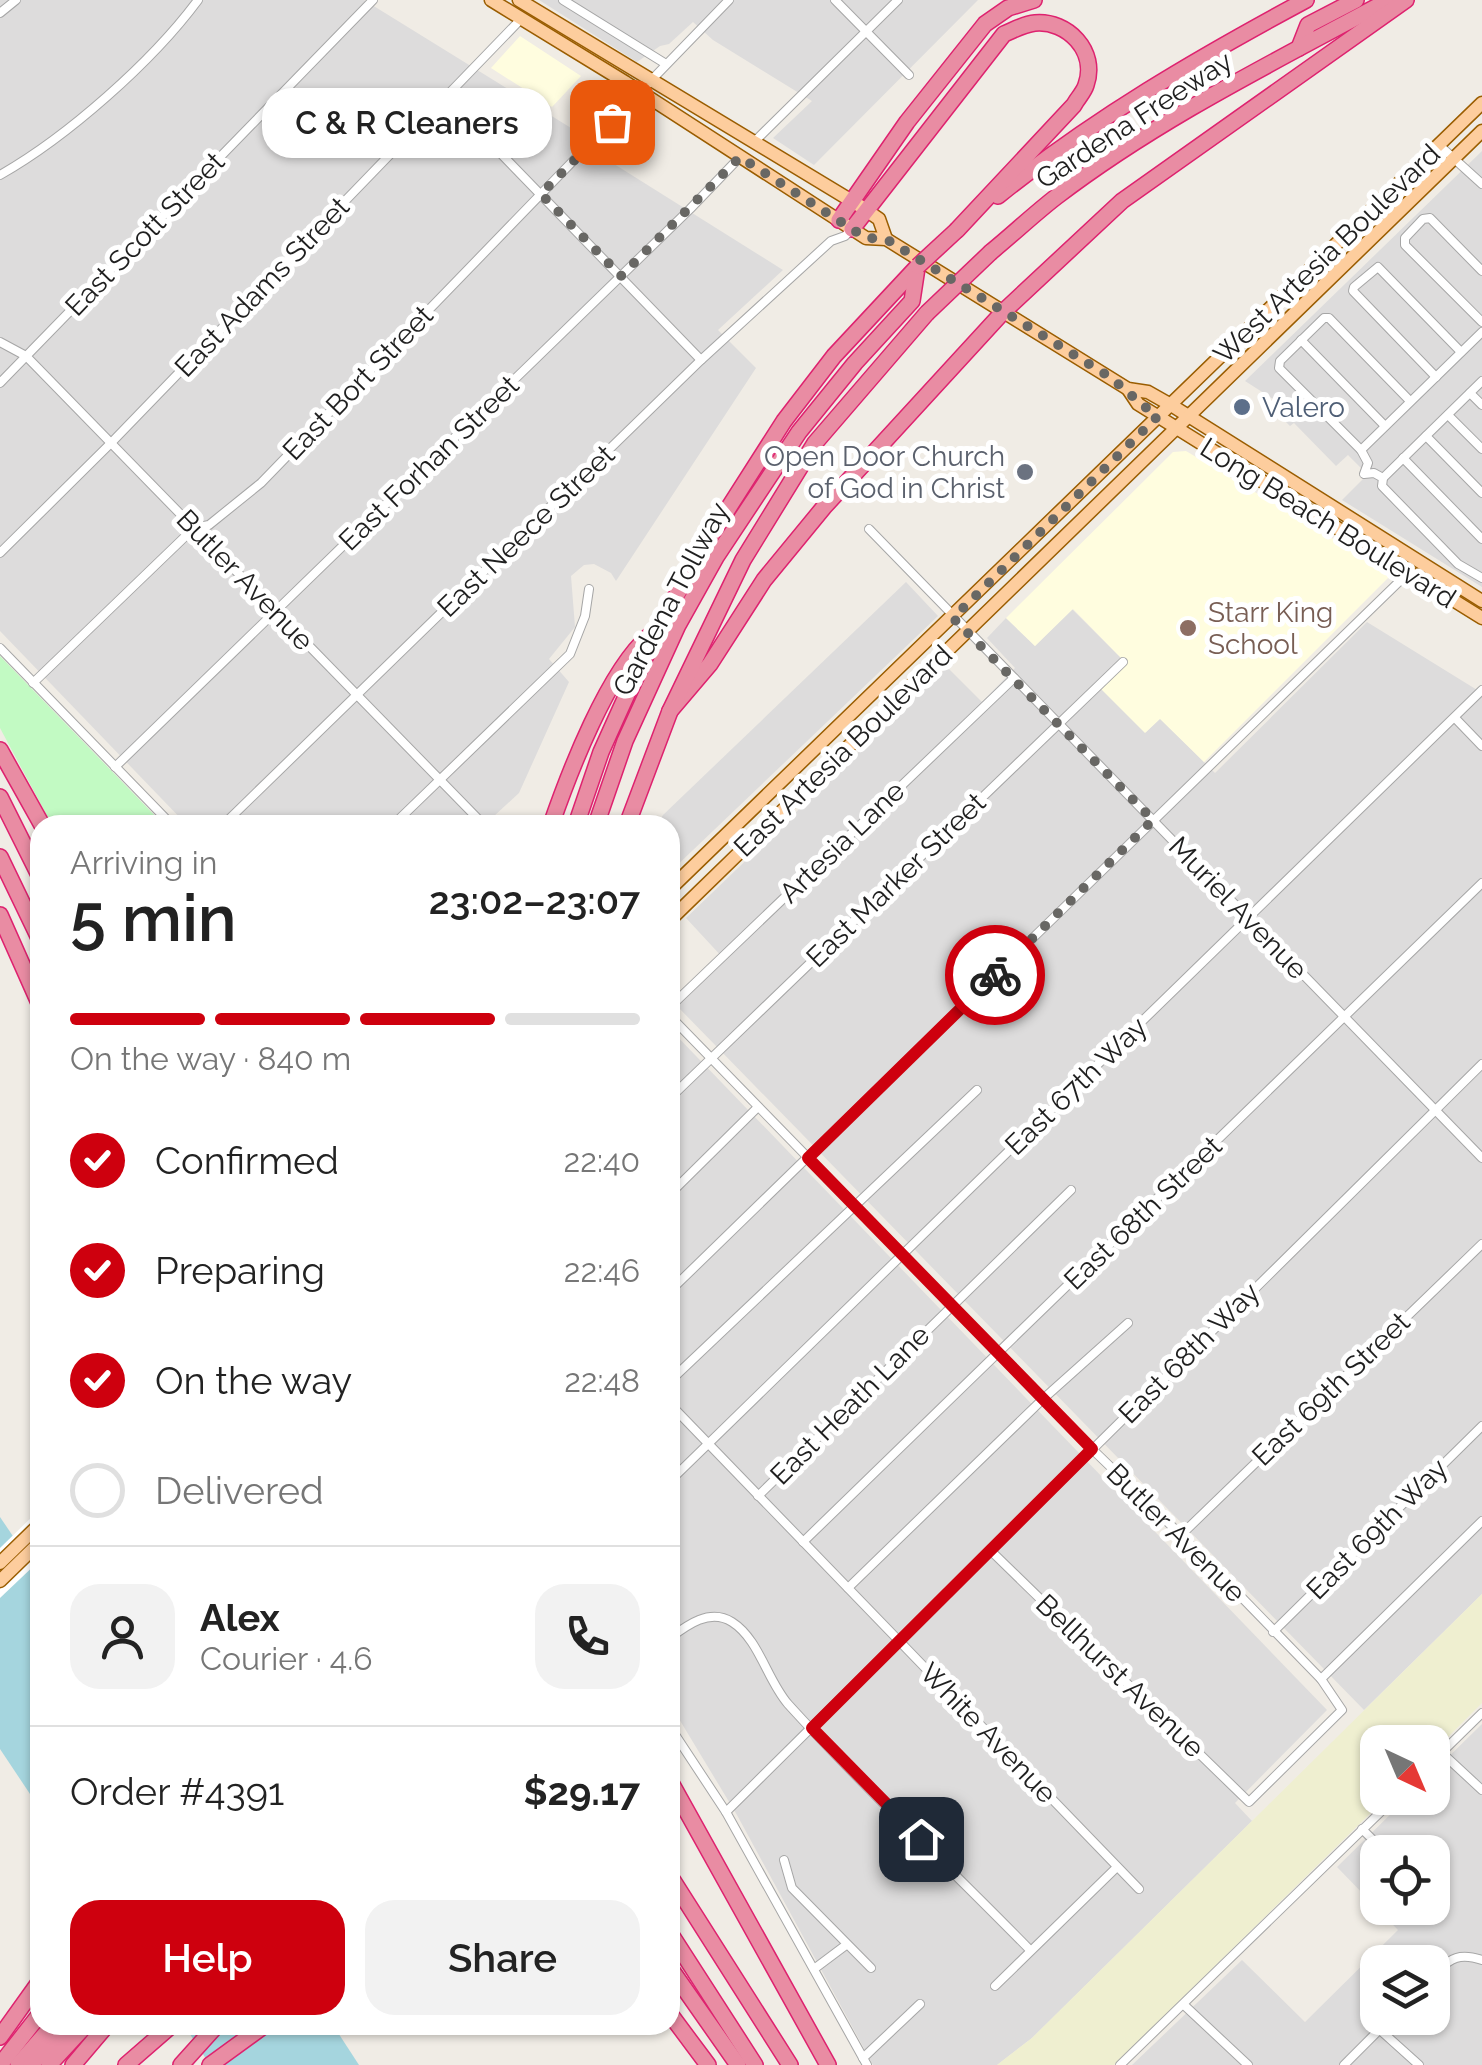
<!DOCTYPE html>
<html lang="en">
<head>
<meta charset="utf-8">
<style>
	body { margin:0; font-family:Raleway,sans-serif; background:#f2f2f2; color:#222; height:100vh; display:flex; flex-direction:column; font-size:38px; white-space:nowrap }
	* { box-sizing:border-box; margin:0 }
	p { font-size:32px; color:#767676 }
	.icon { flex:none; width:55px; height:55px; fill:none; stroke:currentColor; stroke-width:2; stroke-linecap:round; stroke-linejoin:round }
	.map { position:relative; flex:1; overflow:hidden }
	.panel { position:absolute; left:30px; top:815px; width:650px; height:1220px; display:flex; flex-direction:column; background:#fff; border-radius:30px; box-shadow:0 2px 8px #0004 }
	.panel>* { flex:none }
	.needle { width:65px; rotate:136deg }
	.controls { position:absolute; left:1360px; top:1725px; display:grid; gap:20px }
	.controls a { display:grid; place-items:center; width:90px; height:90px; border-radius:20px; background:#fff; box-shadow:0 2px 8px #0004; font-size:50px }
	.pin { position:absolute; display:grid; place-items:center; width:85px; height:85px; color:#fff; margin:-42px; border-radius:20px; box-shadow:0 5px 15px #0006 }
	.courier { position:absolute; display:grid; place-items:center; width:100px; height:100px; margin:-50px; border:8px solid #ce000e; border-radius:50%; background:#fff; color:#222; box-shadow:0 2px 12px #0007 }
	.bubble { position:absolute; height:70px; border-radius:30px; background:#fff; box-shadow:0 2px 8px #0004; font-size:32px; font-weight:600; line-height:70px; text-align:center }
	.overview em { font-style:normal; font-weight:600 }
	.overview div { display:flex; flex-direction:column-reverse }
	.overview { display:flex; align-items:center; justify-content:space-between; height:170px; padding:0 40px }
	h1 { font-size:65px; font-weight:600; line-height:75px }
	.bar { display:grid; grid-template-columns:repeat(4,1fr); gap:15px 10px; align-content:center; height:120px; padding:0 40px }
	.bar i { height:12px; border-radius:8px; background:#e0e0e0 }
	.bar .on { background:#ce000e }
	.bar p { grid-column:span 4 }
	.line { display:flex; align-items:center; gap:25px; padding:0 40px; border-top:2px solid #e0e0e0 }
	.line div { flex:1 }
	.round { display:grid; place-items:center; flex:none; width:105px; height:105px; border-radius:30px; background:#f2f2f2 }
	ol { padding:0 40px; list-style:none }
	li { display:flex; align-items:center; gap:30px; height:110px }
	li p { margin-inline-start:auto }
	li .icon { padding:10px; border-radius:50%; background:#ce000e; color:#fff; stroke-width:4 }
	li:last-child { color:#767676 }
	li i { width:55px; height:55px; border:5px solid #e0e0e0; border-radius:50% }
	.cta { display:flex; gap:20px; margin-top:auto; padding:20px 40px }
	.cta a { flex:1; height:115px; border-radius:30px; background:#ce000e; color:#fff; font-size:40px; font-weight:600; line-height:115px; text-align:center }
	.cta a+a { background:#f2f2f2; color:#222 }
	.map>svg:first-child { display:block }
</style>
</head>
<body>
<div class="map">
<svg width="1482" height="2065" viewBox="0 0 1482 2065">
	<rect width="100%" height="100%" fill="#f0ece5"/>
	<!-- residential -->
	<g fill="#dddcdc" fill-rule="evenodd">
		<path d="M 0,0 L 364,0 L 584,136 L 579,142 L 783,270 L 718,330 L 756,368 L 616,581 L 611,573 L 594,564 L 584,565 L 571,576 L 575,627 L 549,659 L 569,682 L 519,793 L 493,817 L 501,825 L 187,825 L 0,631 Z"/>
		<path d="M 539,0 L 978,0 L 814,165 L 773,138 L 812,101 L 713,40 L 693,22 L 669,44 L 660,46 L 637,62 Z"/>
		<path d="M 1482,151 L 1482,587 L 1342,500 L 1364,478 L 1361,468 L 1348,455 L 1336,466 L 1294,423 L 1290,426 L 1275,411 L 1281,404 L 1245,381 Z"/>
		<path d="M 906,582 L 938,616 L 670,872 L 670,825 L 657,825 L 663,815 Z"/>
		<path d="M 1072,609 L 1126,663 L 1101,688 L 1146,732 L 1160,718 L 1215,773 L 1367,622 L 1482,693 L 1482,1594 L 1364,1710 L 677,1006 L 724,959 L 686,918 L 947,667 L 982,702 L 1015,668 L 987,638 L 1006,618 L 1035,646 Z"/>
		<path d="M 670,1029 L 1327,1710 L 1235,1803 L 1252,1821 L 1032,2038 L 997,2065 L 873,2065 L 737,1815 L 670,1704 Z"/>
		<path d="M 1482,1724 L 1482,2065 L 1132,2065 L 1242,1960 L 1305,2022 L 1398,1930 L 1337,1867 L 1407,1798 L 1432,1798 L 1433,1772 ZM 1378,1852 L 1432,1852 L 1432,1908 L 1378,1908 ZM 1378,1962 L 1432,1962 L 1432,2018 L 1378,2018 Z"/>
	</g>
	<!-- education -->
	<g fill="#fffddf">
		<path d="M 520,36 L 581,76 L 552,107 L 491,68 Z"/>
		<path d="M 1186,451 L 1392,574 L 1204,762 L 1160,719 L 1145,733 L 1101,689 L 1126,663 L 1073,609 L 1035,646 L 1006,618 L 1173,452 Z"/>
	</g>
	<!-- farmland -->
	<path fill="#efefd0" d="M 1482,1594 L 1482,1703 L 1433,1752 L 1432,1742 L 1378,1742 L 1378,1798 L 1386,1798 L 1114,2065 L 997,2065 L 1032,2038 Z"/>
	<!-- park -->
	<path fill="#c2fac3" d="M 0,656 L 164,825 L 52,825 L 0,728 Z"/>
	<!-- water -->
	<g fill="#a5d5de">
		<path d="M 0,1517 L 40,1576 L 40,1809 L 0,1749 Z"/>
		<path d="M 184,2025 L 333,2025 L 359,2065 L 210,2065 Z"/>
	</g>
	<!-- pier -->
	<path fill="#fff" d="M 40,1509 L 40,1560 L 0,1598 L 0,1548 Z"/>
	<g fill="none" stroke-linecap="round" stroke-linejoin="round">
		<!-- street casing -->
		<g stroke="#a6a6a6" stroke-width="10">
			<g id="street">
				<path d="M 563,0 L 666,64"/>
				<path d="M 835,0 L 909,75"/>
				<path d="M 0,13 L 16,0"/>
				<path d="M 446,97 L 701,360"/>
				<path d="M 754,142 L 898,0"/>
				<path d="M 1439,145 L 1482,184"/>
				<path d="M 0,175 C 67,137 152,62 198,0"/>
				<path d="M 1482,271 L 1430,218 L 1423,219 L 1405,238 L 1405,245 L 1482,322"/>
				<path d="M 1301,340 L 1385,426"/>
				<path d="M 0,342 L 26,356 L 484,825"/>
				<path d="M 1436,377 L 1353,291 L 1354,287 L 1378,267 L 1461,352"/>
				<path d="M 0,383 L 373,0"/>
				<path d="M 1470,393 L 1482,405"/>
				<path d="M 1410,401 L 1329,318 L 1324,318 L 1280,361 L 1279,368 L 1361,450 L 1368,463 L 1364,474 L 1374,473 L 1383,478 L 1382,486 L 1458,564 L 1482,578"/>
				<path d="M 1448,415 L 1482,449"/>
				<path d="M 1426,436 L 1482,493"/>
				<path d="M 1361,450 L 1482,332"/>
				<path d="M 1403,458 L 1482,539"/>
				<path d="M 1383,478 L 1482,381"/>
				<path d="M 869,529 L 1482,1158"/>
				<path d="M 0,553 L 111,443 L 521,19"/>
				<path d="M 0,648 L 172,825"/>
				<path d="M 33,683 L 194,528 L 209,525 L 261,483 L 729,0"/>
				<path d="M 1455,718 L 1482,746"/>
				<path d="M 115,767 L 690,209 L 740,157"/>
				<path d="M 223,825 L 701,360 L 831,241 L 845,236 L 852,229"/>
				<path d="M 393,825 L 570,654 L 585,616 L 589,589"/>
				<path d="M 670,1007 L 1014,678"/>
				<path d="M 670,1016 L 1092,1449 L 1181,1535 L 1321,1679 L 1342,1710 L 1249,1802 L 990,1550"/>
				<path d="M 670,1098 L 1123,662"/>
				<path d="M 670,1194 L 758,1107"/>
				<path d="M 670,1291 L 1408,573"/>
				<path d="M 670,1381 L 977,1090"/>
				<path d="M 670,1404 L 1139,1889"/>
				<path d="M 670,1481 L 1482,690"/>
				<path d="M 758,1496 L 1071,1190"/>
				<path d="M 1181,1535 L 1482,1244"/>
				<path d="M 803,1542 L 1482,883"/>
				<path d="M 848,1588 L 1043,1399 L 1128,1323"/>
				<path d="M 1273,1632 L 1482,1426"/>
				<path d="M 670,1638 C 687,1625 710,1608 732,1622 C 759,1639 767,1680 788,1704 C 865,1789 950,1868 1030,1950"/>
				<path d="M 1321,1679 L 1482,1521"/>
				<path d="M 670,1727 L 726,1812 L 867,2065"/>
				<path d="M 1442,1753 L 1482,1790"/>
				<path d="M 1432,1762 L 1482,1713"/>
				<path d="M 726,1812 L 1482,1064"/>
				<path d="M 1362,1829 L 1385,1852"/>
				<path d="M 784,1860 L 792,1888 L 871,1968"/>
				<path d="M 814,1969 L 846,1945"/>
				<path d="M 1432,1974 C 1451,1959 1458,1952 1482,1960"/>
				<path d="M 995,1986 L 1117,1867"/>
				<path d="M 1184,2005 L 1248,2065"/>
				<path d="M 1379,2029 L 1419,2065"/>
				<path d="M 863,2058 L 920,2004"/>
				<path d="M 1120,2065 L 1395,1798"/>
				<path d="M 1344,2065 L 1391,2018"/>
			</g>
		</g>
		<!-- primary casing -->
		<g stroke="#9a5d00" stroke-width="15">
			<g id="primary">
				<path d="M 491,0 L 625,82 L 866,238 L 886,239 L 1128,389 L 1148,392 L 1171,405 L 1482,601"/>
				<path d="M 519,0 L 860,206 L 879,219 L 886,239"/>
				<path d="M 1128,389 L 1138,404 L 1482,618"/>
				<path d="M 670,889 L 1482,103"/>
				<path d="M 670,920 L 1482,131"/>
				<path d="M 0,1563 L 40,1524"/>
				<path d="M 0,1581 L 40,1542"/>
			</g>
		</g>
		<!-- highway casing -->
		<g stroke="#de226f" stroke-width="18">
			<g id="highway">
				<path d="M 1299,48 L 1308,25 L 1356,0"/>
				<path d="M 998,196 C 1093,119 1198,58 1306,0"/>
				<path d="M 839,220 L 907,122 L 985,24 L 1008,8 L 1034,0"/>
				<path d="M 852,229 L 1004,34 C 1014,30 1024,24 1035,23 C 1067,20 1098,51 1086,85 C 1084,92 1077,99 1074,105 L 957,230"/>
				<path d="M 991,252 C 1013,234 1034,214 1056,197 C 1158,119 1276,61 1389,0"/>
				<path d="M 670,711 L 710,664 L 764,580 L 824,507 L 1003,312 L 1122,201 L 1406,0"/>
				<path d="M 0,750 L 42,825"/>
				<path d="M 0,797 L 40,877"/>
				<path d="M 551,825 C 569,773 608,671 649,636"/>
				<path d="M 576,825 L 601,752 L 656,630 L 717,526 L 784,421 L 834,356 L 918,266"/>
				<path d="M 596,825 L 625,741 L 678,625 L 716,557 L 799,432 L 855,363 L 912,301 L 917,268"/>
				<path d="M 627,825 L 670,711 L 743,560 L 815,443 L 927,313"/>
				<path d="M 0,857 L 40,940"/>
				<path d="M 0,915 L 40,1005"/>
				<path d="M 670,1781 L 828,2065"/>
				<path d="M 670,1876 L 790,2065"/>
				<path d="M 670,1933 L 755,2065"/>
				<path d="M 670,1968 L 738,2065"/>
				<path d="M 670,2014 L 708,2065"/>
				<path d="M 0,2037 L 40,1981"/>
				<path d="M 0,2065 L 40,2014"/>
				<path d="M 18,2065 L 53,2025"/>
				<path d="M 31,2065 L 67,2025"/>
				<path d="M 49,2065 L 86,2025"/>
				<path d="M 73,2065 L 107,2025"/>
				<path d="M 126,2065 L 172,2025"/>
				<path d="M 181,2065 L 217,2025"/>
				<path d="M 210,2065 L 265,2025"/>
			</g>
		</g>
		<!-- street -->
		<use href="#street" stroke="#fff" stroke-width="8"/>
		<!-- primary -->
		<use href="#primary" stroke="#fdcd9d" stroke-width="12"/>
		<!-- highway -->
		<use href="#highway" stroke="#e98ca3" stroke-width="15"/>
		<!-- highway-bridge casing -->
		<g stroke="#de226f" stroke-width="18" stroke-linecap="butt">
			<g id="highway-bridge">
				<path d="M 918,266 L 957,230"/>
				<path d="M 927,313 L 991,252"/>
			</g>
		</g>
		<!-- highway-bridge -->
		<use href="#highway-bridge" stroke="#e98ca3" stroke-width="15"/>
	</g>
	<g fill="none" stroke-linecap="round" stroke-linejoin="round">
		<!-- done -->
		<path stroke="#686764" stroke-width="10" stroke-dasharray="0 18" d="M 612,122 L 541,194 L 621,276 L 740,157 L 866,238 L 886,239 L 1102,372 C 1124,386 1137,403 1158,416 L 953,618 L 1153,820 L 995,975"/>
		<!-- route -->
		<path stroke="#ce000e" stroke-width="12" d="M 921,1839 L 812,1728 L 1092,1449 L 808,1158 L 995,975"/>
	</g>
	<!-- markers -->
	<circle fill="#5c6f8a" stroke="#fff" stroke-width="4" cx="1242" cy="407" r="10"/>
	<circle fill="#6b7280" stroke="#fff" stroke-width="4" cx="1025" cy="472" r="10"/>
	<circle fill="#8d6e63" stroke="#fff" stroke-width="4" cx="1188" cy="628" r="10"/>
	<g text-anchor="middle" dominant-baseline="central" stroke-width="10" stroke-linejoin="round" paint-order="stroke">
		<!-- street labels -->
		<g font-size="28" fill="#1f1f1f" stroke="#fff">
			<text transform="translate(1134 120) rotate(-33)">Gardena Freeway</text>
			<text transform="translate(145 234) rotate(-46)">East Scott Street</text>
			<text transform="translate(1327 254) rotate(-44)">West Artesia Boulevard</text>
			<text transform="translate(262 287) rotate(-46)">East Adams Street</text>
			<text transform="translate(358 383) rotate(-46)">East Bort Street</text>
			<text transform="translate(429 463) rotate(-44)">East Forhan Street</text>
			<text transform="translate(1328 523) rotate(32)">Long Beach Boulevard</text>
			<text transform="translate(526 531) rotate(-44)">East Neece Street</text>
			<text transform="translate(245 580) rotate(46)">Butler Avenue</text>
			<text transform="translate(671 599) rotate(-62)">Gardena Tollway</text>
			<text transform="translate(843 751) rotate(-44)">East Artesia Boulevard</text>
			<text transform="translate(842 842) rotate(-44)">Artesia Lane</text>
			<text transform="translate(896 880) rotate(-44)">East Marker Street</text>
			<text transform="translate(1238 908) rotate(46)">Muriel Avenue</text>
			<text transform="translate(1076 1086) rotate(-44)">East 67th Way</text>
			<text transform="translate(1143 1213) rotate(-44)">East 68th Street</text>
			<text transform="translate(1189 1353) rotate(-45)">East 68th Way</text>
			<text transform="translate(1331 1389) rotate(-44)">East 69th Street</text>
			<text transform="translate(850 1405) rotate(-45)">East Heath Lane</text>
			<text transform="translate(1377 1529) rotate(-45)">East 69th Way</text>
			<text transform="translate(1176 1533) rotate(45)">Butler Avenue</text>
			<text transform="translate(1120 1676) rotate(44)">Bellhurst Avenue</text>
			<text transform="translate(988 1733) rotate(46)">White Avenue</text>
		</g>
		<!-- service labels -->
		<g font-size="28" fill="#4e5e75" stroke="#fff" text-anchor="start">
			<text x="1262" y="407">Valero</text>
		</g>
		<!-- worship labels -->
		<g font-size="28" fill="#5b616d" stroke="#fff" text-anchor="end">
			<text x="1005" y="456">Open Door Church<tspan x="1005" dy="32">of God in Christ</tspan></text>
		</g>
		<!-- education labels -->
		<g font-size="28" fill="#785e54" stroke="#fff" text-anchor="start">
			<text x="1208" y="612">Starr King<tspan x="1208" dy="32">School</tspan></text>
		</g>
	</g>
</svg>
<div class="controls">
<a><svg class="needle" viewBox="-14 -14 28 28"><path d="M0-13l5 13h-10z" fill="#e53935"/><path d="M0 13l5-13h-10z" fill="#767676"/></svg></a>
<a><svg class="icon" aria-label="locate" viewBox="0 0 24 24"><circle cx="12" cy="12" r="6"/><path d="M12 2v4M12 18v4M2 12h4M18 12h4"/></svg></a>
<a><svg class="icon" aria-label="layers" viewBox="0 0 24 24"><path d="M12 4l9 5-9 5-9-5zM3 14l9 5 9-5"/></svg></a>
</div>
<div class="pin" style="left:612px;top:122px;background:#ea580c"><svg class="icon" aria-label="bag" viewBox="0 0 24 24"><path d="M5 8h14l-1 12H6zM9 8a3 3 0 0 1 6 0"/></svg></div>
<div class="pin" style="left:921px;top:1839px;background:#1f2937"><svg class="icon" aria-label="home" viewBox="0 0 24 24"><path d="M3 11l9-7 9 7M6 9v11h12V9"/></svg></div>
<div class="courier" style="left:995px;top:975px"><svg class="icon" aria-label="bike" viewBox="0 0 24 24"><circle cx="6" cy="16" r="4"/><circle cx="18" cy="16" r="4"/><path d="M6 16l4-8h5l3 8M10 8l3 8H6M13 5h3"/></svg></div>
<div class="bubble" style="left:262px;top:88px;width:290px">C &amp; R Cleaners</div>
<section class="panel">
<div class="overview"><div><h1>5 min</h1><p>Arriving in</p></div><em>23:02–23:07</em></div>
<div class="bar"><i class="on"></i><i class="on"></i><i class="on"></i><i></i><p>On the way · 840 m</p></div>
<ol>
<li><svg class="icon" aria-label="check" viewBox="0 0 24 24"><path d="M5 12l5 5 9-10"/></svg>Confirmed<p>22:40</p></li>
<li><svg class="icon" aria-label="check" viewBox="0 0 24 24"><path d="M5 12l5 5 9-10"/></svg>Preparing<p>22:46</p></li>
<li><svg class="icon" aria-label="check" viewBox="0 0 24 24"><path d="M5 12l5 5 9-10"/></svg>On the way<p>22:48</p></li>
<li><i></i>Delivered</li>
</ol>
<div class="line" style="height:180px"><a class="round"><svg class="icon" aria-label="person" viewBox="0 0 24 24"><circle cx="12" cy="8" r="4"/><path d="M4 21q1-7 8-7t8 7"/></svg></a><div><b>Alex</b><p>Courier · 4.6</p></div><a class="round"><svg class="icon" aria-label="phone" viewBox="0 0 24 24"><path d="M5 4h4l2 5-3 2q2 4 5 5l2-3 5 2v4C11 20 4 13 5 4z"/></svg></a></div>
<div class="line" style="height:130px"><div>Order #4391</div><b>$29.17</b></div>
<div class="cta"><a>Help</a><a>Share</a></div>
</section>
</div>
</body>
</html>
